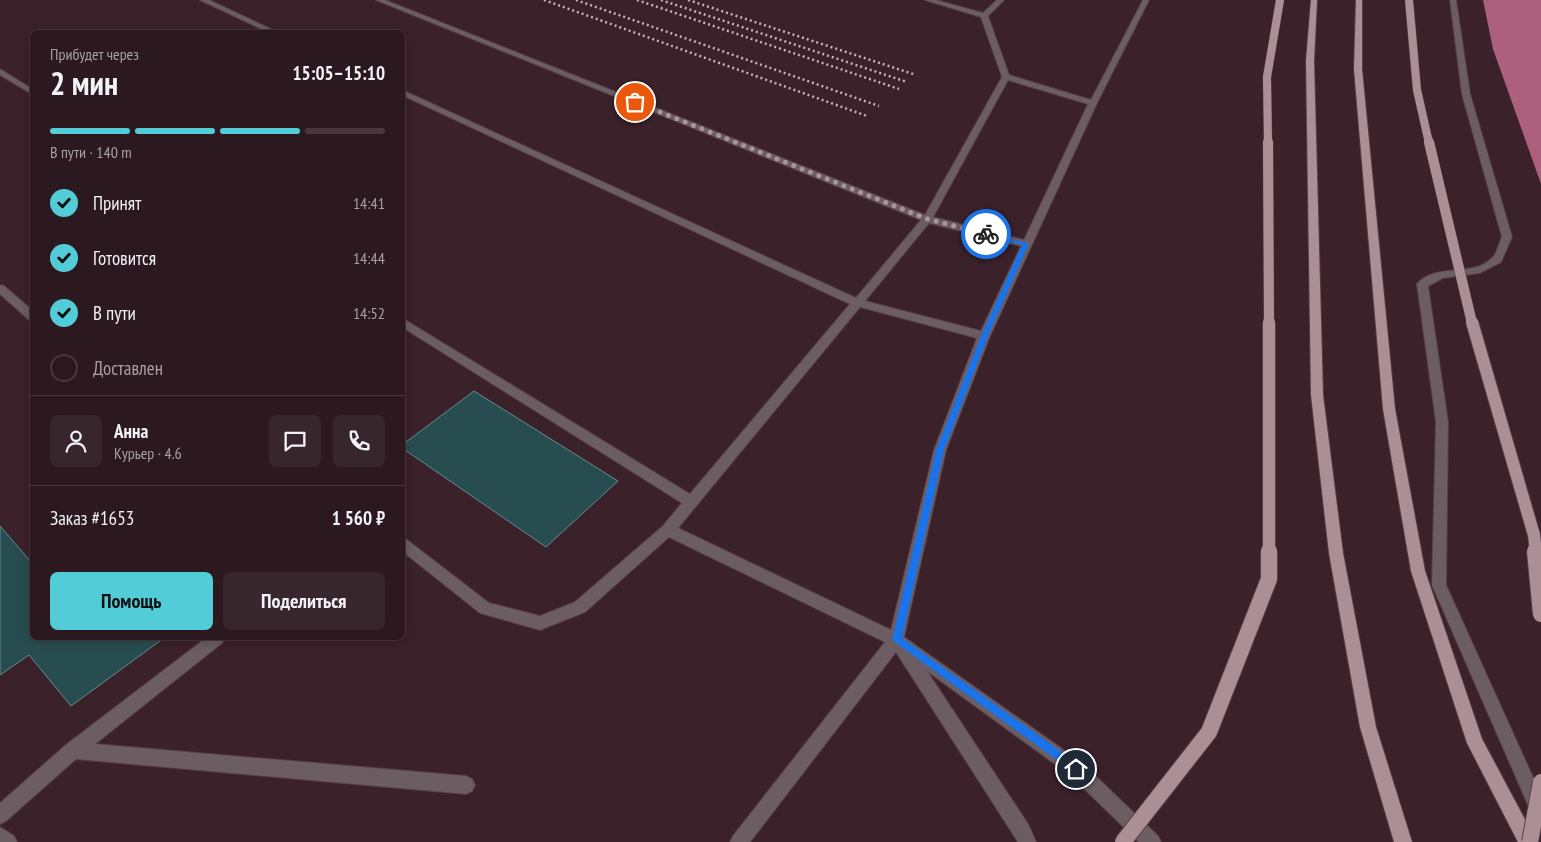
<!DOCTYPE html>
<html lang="ru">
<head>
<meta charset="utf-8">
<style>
	body { margin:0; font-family:"PT Sans Narrow",sans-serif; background:#38262d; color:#f1f3f6; height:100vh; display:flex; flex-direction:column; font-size:19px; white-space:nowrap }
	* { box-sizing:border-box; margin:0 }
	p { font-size:16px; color:#a6a0a5 }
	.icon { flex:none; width:28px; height:28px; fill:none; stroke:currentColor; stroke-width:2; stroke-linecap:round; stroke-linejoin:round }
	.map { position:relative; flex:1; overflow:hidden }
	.details { position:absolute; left:30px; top:30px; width:375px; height:610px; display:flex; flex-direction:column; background:#2c1920; border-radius:8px; box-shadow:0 2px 12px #0003,0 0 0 1px #48383e }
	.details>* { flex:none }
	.pin { position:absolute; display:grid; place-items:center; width:42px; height:42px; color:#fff; margin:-21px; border:2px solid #fff; border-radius:50%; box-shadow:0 1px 5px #0007 }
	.courier { position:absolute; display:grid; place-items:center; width:50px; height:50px; margin:-25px; border:4px solid #1a73e8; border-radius:50%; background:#fff; color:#222; box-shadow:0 1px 6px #0007 }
	.overview em { font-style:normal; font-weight:700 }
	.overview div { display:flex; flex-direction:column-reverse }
	.overview { display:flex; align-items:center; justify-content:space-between; height:85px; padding:0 20px }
	h1 { font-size:32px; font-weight:700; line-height:38px }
	.bar { display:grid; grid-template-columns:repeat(4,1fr); gap:8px 5px; align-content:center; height:60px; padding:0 20px }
	.bar i { height:6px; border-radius:4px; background:#48383e }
	.bar .on { background:#52ccd6 }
	.bar p { grid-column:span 4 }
	.line { display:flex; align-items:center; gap:12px; padding:0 20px; border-top:1px solid #48383e }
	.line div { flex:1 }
	.round { display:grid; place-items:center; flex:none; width:52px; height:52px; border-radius:8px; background:#38262d }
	ol { padding:0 20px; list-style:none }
	li { display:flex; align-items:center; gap:15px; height:55px }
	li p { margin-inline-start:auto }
	li .icon { padding:5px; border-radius:50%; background:#52ccd6; color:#111; stroke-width:4 }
	li:last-child { color:#a6a0a5 }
	li i { width:28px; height:28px; border:2px solid #48383e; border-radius:50% }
	.cta { display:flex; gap:10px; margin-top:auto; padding:10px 20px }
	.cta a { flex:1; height:58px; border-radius:8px; background:#52ccd6; color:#111; font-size:20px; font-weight:700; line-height:58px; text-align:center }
	.cta a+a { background:#38262d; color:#f1f3f6 }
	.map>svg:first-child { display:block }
</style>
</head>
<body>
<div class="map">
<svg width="1541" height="842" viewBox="0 0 1541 842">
	<rect width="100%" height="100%" fill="#3b212a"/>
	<!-- water -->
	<path fill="#ad607b" d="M 1483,0 L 1541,0 L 1541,184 L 1493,49 Z"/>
	<!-- building -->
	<g fill="#284d50" stroke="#658c90">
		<path d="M 474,391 L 618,481 L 546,547 L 402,448 L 402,445 Z"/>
		<path d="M 0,526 L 32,563 L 32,638 L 164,638 L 71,706 L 29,655 L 0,675 Z"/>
	</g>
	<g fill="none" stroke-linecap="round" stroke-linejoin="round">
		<!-- lane casing -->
		<g stroke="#563e46" stroke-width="2">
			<g id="lane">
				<path d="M 200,0 L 209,0 L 277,32 L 268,32 Z"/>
				<path d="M 376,0 L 385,0 L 925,215 L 1002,77 L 981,17 L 925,0 L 936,0 L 983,13 L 997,0 L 1004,0 L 988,16 L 1009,75 L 1091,100 L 1143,0 L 1149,0 L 1097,103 L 990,336 L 946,450 L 904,637 L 1082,763 L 1158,836 L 1161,842 L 1139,842 L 1070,775 L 927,671 L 1028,824 L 1036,842 L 1018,842 L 896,652 L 750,842 L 730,842 L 733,836 L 885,642 L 669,537 L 585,612 L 540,630 L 480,613 L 402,551 L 402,536 L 489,603 L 540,616 L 575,602 L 663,526 L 682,503 L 402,327 L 402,318 L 690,494 L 850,304 L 402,95 L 402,90 L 856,298 L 921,220 ZM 1008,80 L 1088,104 L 1024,240 L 933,217 ZM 929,223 L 1021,246 L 981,331 L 865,301 ZM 860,307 L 977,338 L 934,450 L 891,630 L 678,528 Z"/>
				<path d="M 1450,0 L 1456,0 L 1470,94 L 1512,237 L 1501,262 L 1480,273 L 1443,278 L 1428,286 L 1448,422 L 1446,585 L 1541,795 L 1541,816 L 1538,817 L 1532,814 L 1432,585 L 1436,422 L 1417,284 C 1436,262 1473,278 1492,258 C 1497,254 1499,243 1502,237 L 1462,94 Z"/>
				<path d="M 0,69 L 32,89 L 32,94 L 0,75 Z"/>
				<path d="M 0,285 L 4,286 L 32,310 L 32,320 L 28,319 L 0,294 Z"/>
				<path d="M 206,638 L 225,638 L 222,643 L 95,744 L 466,776 L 472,779 L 475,785 L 472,791 L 466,794 L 76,759 L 6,821 L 0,824 L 0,803 L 67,744 Z"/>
				<path d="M 0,827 L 14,836 L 17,842 L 0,842 Z"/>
			</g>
		</g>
		<!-- primary casing -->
		<g stroke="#563e46" stroke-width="2">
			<g id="primary">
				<path d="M 1311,0 L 1317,0 L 1314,61 L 1323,395 L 1343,553 L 1376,727 L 1412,842 L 1394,842 L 1360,727 L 1329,553 L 1311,395 L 1306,61 Z"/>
				<path d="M 1356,0 L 1362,0 L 1362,69 L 1395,409 L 1425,571 L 1482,739 L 1537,842 L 1518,842 L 1467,743 L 1411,571 L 1383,409 L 1354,69 Z"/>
			</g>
		</g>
		<!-- lane -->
		<use href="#lane" fill="#6b5d61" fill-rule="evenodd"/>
		<!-- primary -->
		<use href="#primary" fill="#ab8f97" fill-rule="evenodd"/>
		<!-- rail -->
		<g stroke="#c7b3b9" stroke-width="2.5" stroke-dasharray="2 3" stroke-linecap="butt">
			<path d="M 544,0 L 867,116"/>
			<path d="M 576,0 L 879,106"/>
			<path d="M 637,0 L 899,89"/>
			<path d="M 661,0 L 907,82"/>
			<path d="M 688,0 L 916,75"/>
		</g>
		<!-- primary-bridge-far3 casing -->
		<g stroke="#563e46" stroke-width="9" stroke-linecap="butt">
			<g id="primary-bridge-far3">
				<path d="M 1409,0 L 1417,90 L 1429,143"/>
				<path d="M 1268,143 L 1267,77 L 1280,0"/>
			</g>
		</g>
		<!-- primary-bridge-far2 casing -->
		<g stroke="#563e46" stroke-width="11" stroke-linecap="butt">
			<g id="primary-bridge-far2">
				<path d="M 1268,142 L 1269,323"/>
				<path d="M 1429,142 L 1472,323"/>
			</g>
		</g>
		<!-- primary-bridge-far1 casing -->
		<g stroke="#563e46" stroke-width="14" stroke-linecap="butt">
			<g id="primary-bridge-far1">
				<path d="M 1472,322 L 1534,535 L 1536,552"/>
				<path d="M 1269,552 L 1269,322"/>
			</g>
		</g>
		<!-- primary-bridge casing -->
		<g stroke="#563e46" stroke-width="18" stroke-linecap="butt">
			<g id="primary-bridge">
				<path d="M 1535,551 L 1541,614"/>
				<path d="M 1123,842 L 1209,732 L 1269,579 L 1269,551"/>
				<path d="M 1530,842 L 1541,782"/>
			</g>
		</g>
		<!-- primary-bridge-far3 -->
		<use href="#primary-bridge-far3" stroke="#ab8f97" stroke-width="8"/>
		<!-- primary-bridge-far2 -->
		<use href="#primary-bridge-far2" stroke="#ab8f97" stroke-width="10"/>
		<!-- primary-bridge-far1 -->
		<use href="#primary-bridge-far1" stroke="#ab8f97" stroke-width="12"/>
		<!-- primary-bridge -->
		<use href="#primary-bridge" stroke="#ab8f97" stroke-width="16"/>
	</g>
	<!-- route -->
	<path fill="#1a73e8" d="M 986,232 L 1029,244 L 988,336 L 944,450 L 902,638 L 1080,765 L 1080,773 L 1076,774 L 892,640 L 936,450 L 981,336 L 1022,245 L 984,235 Z"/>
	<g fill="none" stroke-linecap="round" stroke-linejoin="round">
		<!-- done -->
		<path stroke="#aa959c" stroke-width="5" stroke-dasharray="0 9" d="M 635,102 L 927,219 L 986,234"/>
	</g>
</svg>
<div class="pin" style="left:635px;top:102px;background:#ea580c"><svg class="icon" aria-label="bag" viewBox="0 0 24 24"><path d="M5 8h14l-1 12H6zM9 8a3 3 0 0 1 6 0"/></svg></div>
<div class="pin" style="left:1076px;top:769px;background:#1f2937"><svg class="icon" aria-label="home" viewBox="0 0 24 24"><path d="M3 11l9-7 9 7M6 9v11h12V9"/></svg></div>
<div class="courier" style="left:986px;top:234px"><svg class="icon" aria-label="bike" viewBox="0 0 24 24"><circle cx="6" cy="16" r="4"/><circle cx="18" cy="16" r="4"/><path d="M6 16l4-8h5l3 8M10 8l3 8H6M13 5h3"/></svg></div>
<section class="details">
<div class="overview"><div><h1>2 мин</h1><p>Прибудет через</p></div><em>15:05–15:10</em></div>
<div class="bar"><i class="on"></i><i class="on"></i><i class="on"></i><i></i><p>В пути · 140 m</p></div>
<ol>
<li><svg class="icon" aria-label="check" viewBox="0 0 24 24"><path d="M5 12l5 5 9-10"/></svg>Принят<p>14:41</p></li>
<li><svg class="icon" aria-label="check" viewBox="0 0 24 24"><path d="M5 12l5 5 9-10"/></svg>Готовится<p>14:44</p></li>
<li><svg class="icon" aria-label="check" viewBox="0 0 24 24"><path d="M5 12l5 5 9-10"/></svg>В пути<p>14:52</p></li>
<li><i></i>Доставлен</li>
</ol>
<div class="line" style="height:90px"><a class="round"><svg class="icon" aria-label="person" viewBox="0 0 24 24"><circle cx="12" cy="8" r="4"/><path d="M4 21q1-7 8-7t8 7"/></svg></a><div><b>Анна</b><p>Курьер · 4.6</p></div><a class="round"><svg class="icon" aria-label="chat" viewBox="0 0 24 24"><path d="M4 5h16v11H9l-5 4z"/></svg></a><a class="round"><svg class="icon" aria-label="phone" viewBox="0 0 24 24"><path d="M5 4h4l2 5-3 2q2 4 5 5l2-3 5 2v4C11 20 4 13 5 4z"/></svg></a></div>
<div class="line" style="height:65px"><div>Заказ #1653</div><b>1 560 ₽</b></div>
<div class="cta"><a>Помощь</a><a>Поделиться</a></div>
</section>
</div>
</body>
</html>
